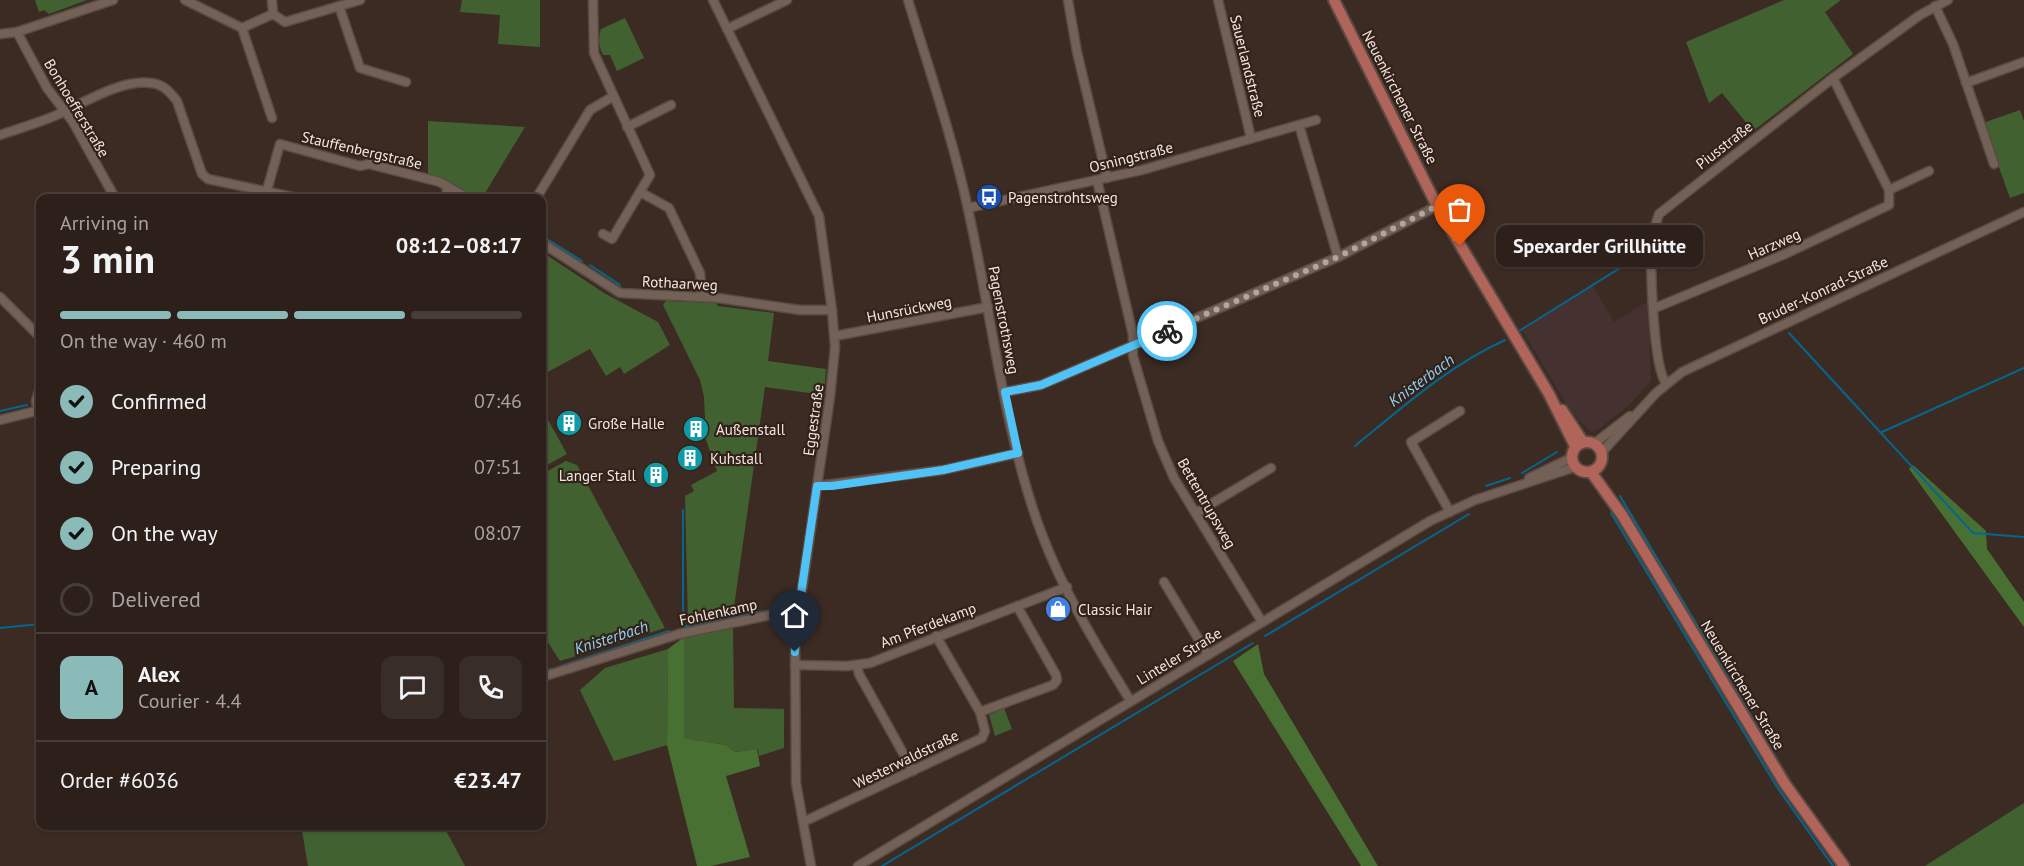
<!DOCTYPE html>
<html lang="en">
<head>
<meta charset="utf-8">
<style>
	body { margin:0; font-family:"PT Sans",sans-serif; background:#392d27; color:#f1f3f6; height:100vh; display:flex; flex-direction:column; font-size:22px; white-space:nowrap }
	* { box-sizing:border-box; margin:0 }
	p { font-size:20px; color:#a7a3a2 }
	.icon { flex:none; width:33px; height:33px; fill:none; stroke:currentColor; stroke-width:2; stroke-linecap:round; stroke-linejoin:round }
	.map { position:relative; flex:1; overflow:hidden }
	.drawer { position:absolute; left:36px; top:194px; width:510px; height:636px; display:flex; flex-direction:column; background:#2d201a; border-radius:12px; box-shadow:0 2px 4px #0004,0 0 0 2px #483e39 }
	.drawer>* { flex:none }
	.pin { position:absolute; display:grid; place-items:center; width:51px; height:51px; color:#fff; margin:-62px -26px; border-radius:50% 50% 50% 0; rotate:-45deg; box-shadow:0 0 6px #0007 }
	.pin .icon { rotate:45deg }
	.courier { position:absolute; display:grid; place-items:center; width:60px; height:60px; margin:-30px; border:4px solid #4fc3f7; border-radius:50%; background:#fff; color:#222; box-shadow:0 2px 8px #0007 }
	.bubble { position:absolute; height:42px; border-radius:12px; background:#2d201a; box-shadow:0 2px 4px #0004,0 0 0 2px #483e39; font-size:20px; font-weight:700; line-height:42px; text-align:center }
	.summary em { font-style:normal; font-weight:700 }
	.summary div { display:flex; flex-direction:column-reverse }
	.summary { display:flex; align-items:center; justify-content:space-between; height:102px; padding:0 24px }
	h1 { font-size:39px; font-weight:700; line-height:45px }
	.bar { display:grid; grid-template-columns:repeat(4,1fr); gap:9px 6px; align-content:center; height:72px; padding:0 24px }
	.bar i { height:8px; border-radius:4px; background:#483e39 }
	.bar .active { background:#8bbbb9 }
	.bar p { grid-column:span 4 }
	.line { display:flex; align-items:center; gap:15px; padding:0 24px; border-top:2px solid #483e39 }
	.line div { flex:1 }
	.round { display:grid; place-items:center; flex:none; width:63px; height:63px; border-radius:12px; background:#392d27 }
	ol { padding:0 24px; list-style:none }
	li { display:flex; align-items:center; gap:18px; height:66px }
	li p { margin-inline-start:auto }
	li .icon { padding:6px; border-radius:50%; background:#8bbbb9; color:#111; stroke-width:4 }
	li:last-child { color:#a7a3a2 }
	li i { width:33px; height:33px; border:3px solid #483e39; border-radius:50% }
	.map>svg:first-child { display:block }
</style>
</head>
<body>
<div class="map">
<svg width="2024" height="866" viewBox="0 0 2024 866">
	<rect width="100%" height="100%" fill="#3c2b23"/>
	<!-- industrial -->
	<path fill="#463131" d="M 1592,285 L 1614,322 L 1648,301 L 1651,381 L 1629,405 L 1597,430 L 1590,431 L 1571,412 L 1522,330 Z"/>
	<!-- green -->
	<g fill="#426131">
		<path d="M 35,0 L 87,0 L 49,14 L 44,10 L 39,12 Z"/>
		<path d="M 462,0 L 540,0 L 540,47 L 498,44 L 500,15 L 460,12 Z"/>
		<path d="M 1784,0 L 1841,0 L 1825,12 L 1853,54 L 1753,131 L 1722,93 L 1709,103 L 1686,42 Z"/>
		<path d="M 625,18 L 644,58 L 617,71 L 610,55 L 603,55 C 599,47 598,37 601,29 Z"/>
		<path d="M 2020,110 L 2024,121 L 2024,193 L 2010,198 L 1983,123 Z"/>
		<path d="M 428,121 L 525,127 L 482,198 C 471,197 445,179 428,175 Z"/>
		<path d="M 542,252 L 604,293 L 658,322 L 670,345 L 624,374 L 620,367 L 606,376 L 590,349 L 542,375 Z"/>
		<path d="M 666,301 L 716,303 L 718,306 L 774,313 L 768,361 L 826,369 L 824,395 L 765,387 L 733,614 L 688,623 L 685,496 L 694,491 L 691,485 L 717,471 L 706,440 L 704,397 L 700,380 L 663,305 Z"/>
		<path d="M 542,409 L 567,454 L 542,468 Z"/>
		<path d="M 566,461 L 577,465 L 665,628 L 560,661 L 542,633 L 542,474 Z"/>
		<path d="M 733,628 L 734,708 L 784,709 L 784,748 L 759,756 L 758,749 L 735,752 L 726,745 L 684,738 L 684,637 Z"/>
		<path d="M 668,649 L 667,745 L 614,761 L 580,690 L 605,668 Z"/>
		<path d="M 1004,708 L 1012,729 L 995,736 L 989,715 Z"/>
		<path d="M 2024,803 L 2024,866 L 1925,866 Z"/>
		<path d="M 301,825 L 443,825 L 465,866 L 308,866 Z"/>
	</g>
	<!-- forest -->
	<g fill="#487032">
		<path d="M 1913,465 L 1986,531 L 1987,549 L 2024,602 L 2024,627 L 1909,469 Z"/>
		<path d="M 684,637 L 684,738 L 726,745 L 735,752 L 757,749 L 760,766 L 726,776 L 750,857 L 711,866 L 697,866 L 667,745 L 668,649 Z"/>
		<path d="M 1258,644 L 1264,674 L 1378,866 L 1361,866 L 1233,661 Z"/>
	</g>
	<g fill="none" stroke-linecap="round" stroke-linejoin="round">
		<!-- stream -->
		<g stroke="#026890" stroke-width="2">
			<path d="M 542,236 L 582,261"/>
			<path d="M 590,265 L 620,285"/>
			<path d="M 1519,331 L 1644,253"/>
			<path d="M 1789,333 L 1973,533 L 2024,537"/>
			<path d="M 0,411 L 27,405"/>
			<path d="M 1882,432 L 2024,368"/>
			<path d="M 1355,446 C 1403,407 1448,366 1505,340"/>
			<path d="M 1522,473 L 1557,452"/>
			<path d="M 1486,486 L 1510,478"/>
			<path d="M 1620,496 L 1790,781 L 1829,836"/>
			<path d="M 683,510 L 683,611"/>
			<path d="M 1611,513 L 1777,787 L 1833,866"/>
			<path d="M 682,627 L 781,608"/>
			<path d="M 0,628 L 40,624"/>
			<path d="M 1265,636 L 1469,514"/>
			<path d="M 561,666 L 669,631"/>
			<path d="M 542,672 L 551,669"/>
			<path d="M 882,866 L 1253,643"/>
		</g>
		<!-- minor casing -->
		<g stroke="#594b42" stroke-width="11">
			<g id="minor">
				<path d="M 185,0 L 242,28 L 272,118"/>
				<path d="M 272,0 L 273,14"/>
				<path d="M 593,0 L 594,53 L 650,175 L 612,239 L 603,234"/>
				<path d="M 713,0 L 819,216 L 832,310 L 835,347 L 830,397 L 795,638 L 796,783 L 811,866"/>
				<path d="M 908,0 C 929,69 953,139 968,209 C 992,316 1003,429 1041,532 C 1063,591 1097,647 1130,700"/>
				<path d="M 1068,0 L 1077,52 L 1107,178"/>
				<path d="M 1218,0 L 1251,138"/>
				<path d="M 339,6 L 360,68 L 406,82"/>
				<path d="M 1935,6 L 1953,44 L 1994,164"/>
				<path d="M 273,14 L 285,22 L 360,0"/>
				<path d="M 242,28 L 273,14"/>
				<path d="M 727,29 L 787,0"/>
				<path d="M 17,32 L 47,88 L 73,122 L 115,198"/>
				<path d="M 0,34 L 17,32 L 113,0"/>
				<path d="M 1966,83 L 2024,62"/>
				<path d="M 1299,125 L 1338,257"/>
				<path d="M 627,127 L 671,105"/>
				<path d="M 0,135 C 17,129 35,124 52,117 C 79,106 121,78 151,83 C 163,84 170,92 177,101 L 202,174 L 208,179 L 297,198"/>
				<path d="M 1097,180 L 1133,335 L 1133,356 L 1158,441 L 1174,478 L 1262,622"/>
				<path d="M 267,190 L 280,144 L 360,166 L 369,164 L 440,182 L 467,198"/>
				<path d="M 1889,190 L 1929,171"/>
				<path d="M 640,192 L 669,208 L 700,273 L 702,297"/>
				<path d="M 445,198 L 448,187"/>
				<path d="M 539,198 L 537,197 L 590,110 L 612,97"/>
				<path d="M 968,208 L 1142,170 L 1316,120"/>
				<path d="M 542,243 L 620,293 L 718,298 L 800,310 L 832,310"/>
				<path d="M 0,297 L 40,337"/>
				<path d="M 1655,308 L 1785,254 L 1889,205 L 1889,190 L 1833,78"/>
				<path d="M 835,336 L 988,307"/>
				<path d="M 1666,383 C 1653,367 1650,265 1652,241 C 1653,231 1656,223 1659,214 L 1833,78 L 1920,15 L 1948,0"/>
				<path d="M 1005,392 L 1041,385 L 1338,257 L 1437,206"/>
				<path d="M 38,411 L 36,401 L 40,387"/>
				<path d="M 0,420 L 40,410"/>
				<path d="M 1595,443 L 1630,416"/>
				<path d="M 1602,452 L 1656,393 L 1682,372 L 2024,212"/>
				<path d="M 1529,478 L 1571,458"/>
				<path d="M 817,486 L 943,470 L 1018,453"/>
				<path d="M 1450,512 L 1411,442 L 1460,411"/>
				<path d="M 1196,513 L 1271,468"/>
				<path d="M 1164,582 L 1208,655"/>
				<path d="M 795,665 L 847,666 L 870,663 L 1067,587"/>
				<path d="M 857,665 L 859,674 L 913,771"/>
				<path d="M 542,677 L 679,634 L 785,612 L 798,614"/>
				<path d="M 980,712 L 1053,685 L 1057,680 L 1056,675 L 1017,606"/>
				<path d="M 803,822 L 982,738 L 985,731 L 980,712 L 936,636"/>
				<path d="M 858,866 L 1430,521 L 1475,500 L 1575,467"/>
			</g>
		</g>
		<!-- major casing -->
		<g stroke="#594b42" stroke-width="14">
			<g id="major">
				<path d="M 1334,0 L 1437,206 L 1549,394 L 1575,446"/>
				<path d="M 1562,410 L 1583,442"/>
				<circle cx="1587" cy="457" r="15"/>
				<path d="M 1591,472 L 1622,515 L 1785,784 L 1844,866"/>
			</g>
		</g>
		<!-- minor -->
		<use href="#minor" stroke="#736056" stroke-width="8"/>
		<!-- major -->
		<use href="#major" stroke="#b1645a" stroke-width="10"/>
	</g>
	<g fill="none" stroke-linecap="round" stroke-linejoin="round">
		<!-- done -->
		<path stroke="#b2a59e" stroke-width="6" stroke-dasharray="0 10.8" d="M 1167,331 L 1338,257 L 1437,206 L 1460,246"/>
		<!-- route -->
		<path stroke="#4fc3f7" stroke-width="8" d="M 795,652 L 798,614 L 817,486 L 832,486 L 943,470 L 1018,453 L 1005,392 L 1041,385 L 1167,331"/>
	</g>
	<!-- icons -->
	<defs>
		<g id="bus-disc" transform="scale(1.35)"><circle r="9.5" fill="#1a4fb4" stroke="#322219"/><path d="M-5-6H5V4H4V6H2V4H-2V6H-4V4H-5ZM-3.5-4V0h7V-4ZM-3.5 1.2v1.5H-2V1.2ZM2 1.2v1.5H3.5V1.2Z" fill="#fff"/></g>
		<g id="building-disc" transform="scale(1.35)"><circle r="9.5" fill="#0f9aa8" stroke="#322219"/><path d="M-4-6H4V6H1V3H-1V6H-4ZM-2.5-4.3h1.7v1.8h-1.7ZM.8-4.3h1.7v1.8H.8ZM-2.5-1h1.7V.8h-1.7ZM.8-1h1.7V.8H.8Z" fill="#fff"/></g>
		<g id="shop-disc" transform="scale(1.35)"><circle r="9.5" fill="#3f7fe0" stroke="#322219"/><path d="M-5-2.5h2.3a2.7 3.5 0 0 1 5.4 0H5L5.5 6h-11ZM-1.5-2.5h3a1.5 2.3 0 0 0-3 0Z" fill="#fff"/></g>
	</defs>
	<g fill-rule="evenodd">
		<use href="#bus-disc" x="989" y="197"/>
		<use href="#building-disc" x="569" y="423"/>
		<use href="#building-disc" x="696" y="429"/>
		<use href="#building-disc" x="690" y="458"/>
		<use href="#building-disc" x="656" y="475"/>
		<use href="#shop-disc" x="1058" y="609"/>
	</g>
	<g text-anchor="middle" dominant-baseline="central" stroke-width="4.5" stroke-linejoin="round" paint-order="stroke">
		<!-- street labels -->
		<g font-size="15" fill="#f1e6e0" stroke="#322219">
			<text transform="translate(1248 66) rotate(76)">Sauerlandstraße</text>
			<text transform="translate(1400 97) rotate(63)">Neuenkirchener Straße</text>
			<text transform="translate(77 108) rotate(59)">Bonhoefferstraße</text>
			<text transform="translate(1724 145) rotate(-38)">Piusstraße</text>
			<text transform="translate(362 150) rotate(13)">Stauffenbergstraße</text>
			<text transform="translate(1131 157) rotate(-14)">Osningstraße</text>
			<text transform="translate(1774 244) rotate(-24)">Harzweg</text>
			<text transform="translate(680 283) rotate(3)">Rothaarweg</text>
			<text transform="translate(1823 290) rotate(-25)">Bruder-Konrad-Straße</text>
			<text transform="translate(909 309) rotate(-11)">Hunsrückweg</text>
			<text transform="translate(1004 320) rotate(79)">Pagenstrothsweg</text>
			<text transform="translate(813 420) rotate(-82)">Eggestraße</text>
			<text transform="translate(1207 503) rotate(60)">Bettentrupsweg</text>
			<text transform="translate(718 612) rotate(-12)">Fohlenkamp</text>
			<text transform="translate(928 625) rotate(-21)">Am Pferdekamp</text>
			<text transform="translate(1179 656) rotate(-31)">Linteler Straße</text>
			<text transform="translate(1743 685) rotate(59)">Neuenkirchener Straße</text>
			<text transform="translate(906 759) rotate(-26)">Westerwaldstraße</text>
		</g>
		<!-- poi labels -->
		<g font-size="15" fill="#f1e6e0" stroke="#322219" text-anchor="start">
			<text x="1008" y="197">Pagenstrohtsweg</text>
			<text x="588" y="423">Große Halle</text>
			<text x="716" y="429">Außenstall</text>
			<text x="710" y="458">Kuhstall</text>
			<text x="636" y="475" text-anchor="end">Langer Stall</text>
			<text x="1078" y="609">Classic Hair</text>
		</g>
		<!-- water labels -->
		<g font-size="16" font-style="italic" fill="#94d0f3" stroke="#322219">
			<text transform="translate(1421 380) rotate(-36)">Knisterbach</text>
			<text transform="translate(611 637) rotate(-18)">Knisterbach</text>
		</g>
	</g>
</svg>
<div class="pin" style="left:1460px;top:246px;background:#ea580c"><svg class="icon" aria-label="bag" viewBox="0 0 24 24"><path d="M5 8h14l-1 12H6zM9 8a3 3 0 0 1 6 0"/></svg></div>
<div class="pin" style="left:795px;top:652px;background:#1f2937"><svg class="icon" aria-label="home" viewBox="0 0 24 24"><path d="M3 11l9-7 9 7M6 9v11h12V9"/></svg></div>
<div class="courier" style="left:1167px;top:331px"><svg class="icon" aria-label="bike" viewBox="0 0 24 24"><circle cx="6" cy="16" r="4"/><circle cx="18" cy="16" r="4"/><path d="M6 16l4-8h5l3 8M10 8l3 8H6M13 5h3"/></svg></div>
<div class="bubble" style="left:1496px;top:225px;width:207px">Spexarder Grillhütte</div>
<section class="drawer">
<div class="summary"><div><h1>3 min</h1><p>Arriving in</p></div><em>08:12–08:17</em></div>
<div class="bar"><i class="active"></i><i class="active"></i><i class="active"></i><i></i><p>On the way · 460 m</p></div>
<ol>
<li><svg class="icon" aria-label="check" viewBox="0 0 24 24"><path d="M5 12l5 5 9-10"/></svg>Confirmed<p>07:46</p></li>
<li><svg class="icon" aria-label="check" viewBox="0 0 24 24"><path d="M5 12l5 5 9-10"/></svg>Preparing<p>07:51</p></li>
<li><svg class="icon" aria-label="check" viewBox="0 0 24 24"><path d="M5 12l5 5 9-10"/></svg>On the way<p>08:07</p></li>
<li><i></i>Delivered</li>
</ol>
<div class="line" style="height:108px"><b class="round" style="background:#8bbbb9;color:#111">A</b><div><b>Alex</b><p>Courier · 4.4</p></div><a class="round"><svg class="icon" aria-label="chat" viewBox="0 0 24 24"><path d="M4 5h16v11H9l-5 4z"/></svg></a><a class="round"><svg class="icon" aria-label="phone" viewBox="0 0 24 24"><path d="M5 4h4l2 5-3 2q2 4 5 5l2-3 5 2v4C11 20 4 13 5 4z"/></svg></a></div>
<div class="line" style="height:78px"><div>Order #6036</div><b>€23.47</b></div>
</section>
</div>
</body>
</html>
